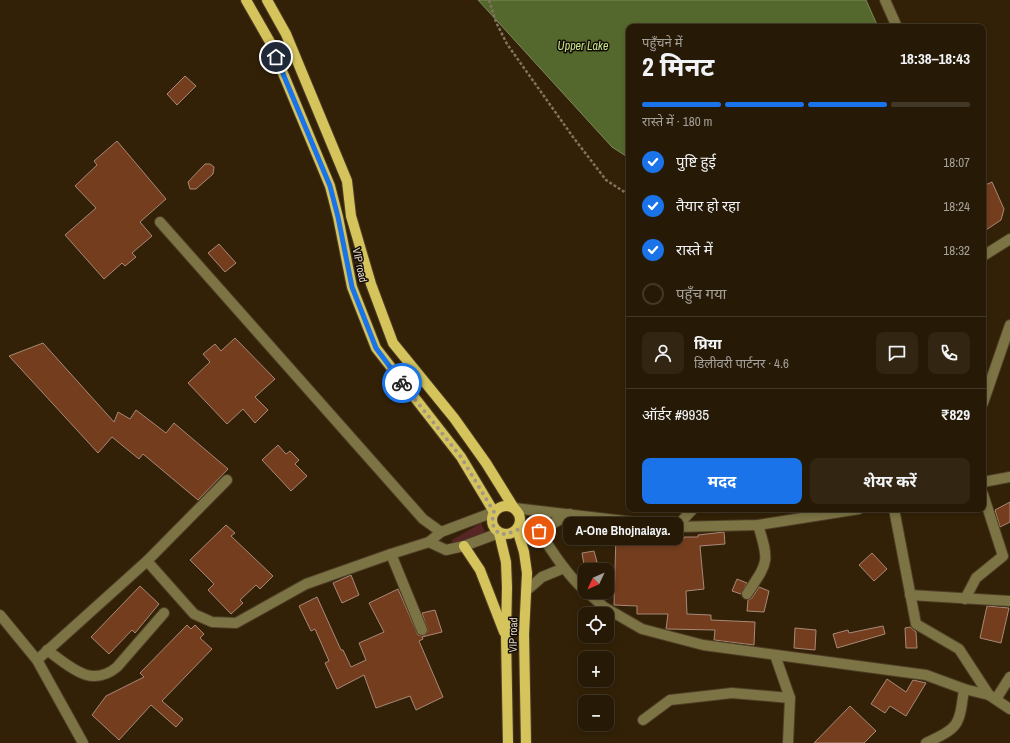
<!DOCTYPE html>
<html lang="hi">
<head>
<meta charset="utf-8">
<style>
	body { margin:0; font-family:"Archivo Narrow","Noto Sans Devanagari",sans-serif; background:#322613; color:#f1f3f6; height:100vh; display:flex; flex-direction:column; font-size:15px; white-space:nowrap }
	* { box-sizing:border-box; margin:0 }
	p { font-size:13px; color:#a4a09a }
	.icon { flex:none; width:22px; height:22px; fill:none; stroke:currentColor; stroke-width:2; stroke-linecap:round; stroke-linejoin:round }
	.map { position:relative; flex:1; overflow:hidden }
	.panel { position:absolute; left:626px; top:24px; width:360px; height:488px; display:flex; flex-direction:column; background:#261905; border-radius:8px; box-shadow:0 2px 6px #0003,0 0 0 1px #423827 }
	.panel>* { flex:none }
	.needle { width:26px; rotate:226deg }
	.controls { position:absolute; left:578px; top:563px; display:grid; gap:8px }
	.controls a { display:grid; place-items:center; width:36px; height:36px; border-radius:8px; background:#261905; box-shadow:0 2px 6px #0003,0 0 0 1px #423827; font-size:20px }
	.pin { position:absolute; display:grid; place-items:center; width:34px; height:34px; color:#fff; margin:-17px; border:2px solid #fff; border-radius:50%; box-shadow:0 1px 4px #0007 }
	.courier { position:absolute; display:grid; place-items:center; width:40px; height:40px; margin:-20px; border:3px solid #1a73e8; border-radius:50%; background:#fff; color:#222; box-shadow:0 1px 5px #0007 }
	.bubble { position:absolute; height:28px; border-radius:8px; background:#261905; box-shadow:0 2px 6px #0003,0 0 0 1px #423827; font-size:13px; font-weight:700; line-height:28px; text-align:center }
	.summary em { font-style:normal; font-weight:700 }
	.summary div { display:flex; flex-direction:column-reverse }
	.summary { display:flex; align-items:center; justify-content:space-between; height:68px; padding:0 16px }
	h1 { font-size:26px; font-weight:700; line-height:30px }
	.bar { display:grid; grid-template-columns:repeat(4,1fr); gap:6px 4px; align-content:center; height:48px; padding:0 16px }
	.bar i { height:5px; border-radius:3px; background:#423827 }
	.bar .active { background:#1a73e8 }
	.bar p { grid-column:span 4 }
	.line { display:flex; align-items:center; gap:10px; padding:0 16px; border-top:1px solid #423827 }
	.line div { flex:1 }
	.round { display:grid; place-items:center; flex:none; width:42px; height:42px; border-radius:8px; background:#322613 }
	ol { padding:0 16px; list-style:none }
	li { display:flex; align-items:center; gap:12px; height:44px }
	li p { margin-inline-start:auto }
	li .icon { padding:4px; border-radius:50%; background:#1a73e8; color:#fff; stroke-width:4 }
	li:last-child { color:#a4a09a }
	li i { width:22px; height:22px; border:2px solid #423827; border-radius:50% }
	.action { display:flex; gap:8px; margin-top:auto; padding:8px 16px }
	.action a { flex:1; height:46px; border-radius:8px; background:#1a73e8; color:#fff; font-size:16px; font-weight:700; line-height:46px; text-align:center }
	.action a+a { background:#322613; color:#f1f3f6 }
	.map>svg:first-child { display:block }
</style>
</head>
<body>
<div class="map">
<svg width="1010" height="743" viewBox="0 0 1010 743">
	<rect width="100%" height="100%" fill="#322107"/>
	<!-- green -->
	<path fill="#572524" d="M 481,523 L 489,541 L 452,543 L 452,540 Z"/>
	<!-- water -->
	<path fill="#54682d" stroke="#7e895c" d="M 478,0 L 866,0 L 878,27 L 629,27 L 629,158 L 612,147 Z"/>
	<!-- building -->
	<g fill="#743e1e" stroke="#a88877">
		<path d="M 185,76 L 196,86 L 177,105 L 167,94 Z"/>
		<path d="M 117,141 L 166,199 L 140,222 L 152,236 L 132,253 L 136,257 L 125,266 L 122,263 L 104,279 L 65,235 L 96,208 L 75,186 L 97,165 L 94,161 Z"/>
		<path d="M 205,164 L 210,164 L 214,167 L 213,174 L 196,189 L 190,189 L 188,182 Z"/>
		<path d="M 992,182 L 1004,209 L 1001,220 L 983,232 L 983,186 Z"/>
		<path d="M 219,244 L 236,263 L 225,272 L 208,253 Z"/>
		<path d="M 235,338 L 275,379 L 255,397 L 268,410 L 255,423 L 243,409 L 227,424 L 188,383 L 210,362 L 203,354 L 215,344 L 221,351 Z"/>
		<path d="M 43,343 L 114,422 L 118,412 L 130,419 L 136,410 L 166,433 L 174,423 L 228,469 L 198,500 L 143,454 L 139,459 L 112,437 L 98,453 L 9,356 Z"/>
		<path d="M 278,445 L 286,454 L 290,451 L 299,460 L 295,464 L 307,476 L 291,491 L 262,460 Z"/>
		<path d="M 1010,502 L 1010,522 L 1000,527 L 995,510 Z"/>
		<path d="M 226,525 L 235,533 L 231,536 L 273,576 L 260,589 L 256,585 L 240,600 L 243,603 L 231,614 L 208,590 L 214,584 L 190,560 Z"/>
		<path d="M 724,532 L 725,544 L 700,546 L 704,589 L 686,591 L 687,614 L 711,615 L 711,620 L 755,622 L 754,645 L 714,640 L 715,630 L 666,629 L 668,614 L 637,614 L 637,606 L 614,605 L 616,534 L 655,537 L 655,539 L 684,539 L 684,537 L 698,537 L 698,535 Z"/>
		<path d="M 594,551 L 597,562 L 584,565 L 582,553 Z"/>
		<path d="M 872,553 L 887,569 L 874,581 L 859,565 Z"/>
		<path d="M 351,575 L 359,595 L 342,603 L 333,583 Z"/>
		<path d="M 737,579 L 747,583 L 741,594 L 732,591 Z"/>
		<path d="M 140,586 L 159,604 L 135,633 L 132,630 L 109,654 L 91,637 Z"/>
		<path d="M 759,587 L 769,591 L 764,612 L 747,611 L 748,600 L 752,598 Z"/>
		<path d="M 398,589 L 418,635 L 424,636 L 428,631 L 422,613 L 435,610 L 442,632 L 422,637 L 423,639 L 419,641 L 443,697 L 416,710 L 410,696 L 376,708 L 364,675 L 337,689 L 325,663 L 329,661 L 315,629 L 311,631 L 299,606 L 317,597 L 341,650 L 343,650 L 351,667 L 366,660 L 359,643 L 384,632 L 369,603 Z"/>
		<path d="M 987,606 L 1009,608 L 1001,643 L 980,638 Z"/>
		<path d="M 187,625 L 191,629 L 195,625 L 204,634 L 200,638 L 212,649 L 162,701 L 183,719 L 176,727 L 151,705 L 119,740 L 92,715 L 106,696 L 144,677 L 140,673 Z"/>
		<path d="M 883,626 L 885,634 L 837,648 L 833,634 L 848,630 L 849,633 Z"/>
		<path d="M 910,627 L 916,632 L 917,648 L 906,648 L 905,628 Z"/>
		<path d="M 795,628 L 816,630 L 815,650 L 794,648 Z"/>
		<path d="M 887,679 L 906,692 L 913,680 L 926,683 L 906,716 L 890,706 L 885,713 L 871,704 Z"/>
		<path d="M 850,706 L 876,731 L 864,743 L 814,743 Z"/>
	</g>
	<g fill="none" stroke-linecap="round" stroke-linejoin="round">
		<!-- minor casing -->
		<g stroke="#4e3e26" stroke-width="12">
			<g id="minor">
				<path d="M 885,0 L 897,27"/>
				<path d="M 160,222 L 423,519 L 441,532"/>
				<path d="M 983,256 L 1010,239"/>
				<path d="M 983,403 L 1010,325"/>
				<path d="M 983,482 L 1010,477"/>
				<path d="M 514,508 L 676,527 L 758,525 L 859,509"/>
				<path d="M 894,509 L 916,624 L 959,649 L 989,695"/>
				<path d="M 676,527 L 693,509"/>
				<path d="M 517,529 L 539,531 L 570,514"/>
				<path d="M 539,531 C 553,553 566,573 585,591"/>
				<path d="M 429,542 L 446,550 L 464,546 L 499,533"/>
				<path d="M 391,554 L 422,630"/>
				<path d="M 147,561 L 194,614 L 212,622 L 236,623 L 306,584 L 391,554 L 429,542 L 441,532 L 494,512"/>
				<path d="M 526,591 L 542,577 L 564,568"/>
				<path d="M 587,592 L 604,607 L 642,629 L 703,645 L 926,675 L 964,689 L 989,695 L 1010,709"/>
				<path d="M 747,594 C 768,562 770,563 758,525"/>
				<path d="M 910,595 L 1010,601"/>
				<path d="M 965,599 L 976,578 L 1003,556 L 983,494"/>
				<path d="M 0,615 L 37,660 L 83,743"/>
				<path d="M 47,650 C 69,666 91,689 117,667 L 164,613"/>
				<path d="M 775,655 L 790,698 L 788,743"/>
				<path d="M 37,660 L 147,561 L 227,480"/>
				<path d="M 996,699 L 1010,677"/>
				<path d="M 643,720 L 670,700 L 732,693 L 790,698"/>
				<path d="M 926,743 C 960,727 959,726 964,689"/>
			</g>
		</g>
		<!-- major casing -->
		<g stroke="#4e3e26" stroke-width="12">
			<g id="major">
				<path d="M 246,0 L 270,42 L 330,186 L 338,217 L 352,287 L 376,348 L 461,457 L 494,512"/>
				<path d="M 267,0 L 286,34 L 347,181 L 351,216 L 371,284 L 393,343 L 454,418 L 486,463 L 514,508"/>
				<circle cx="506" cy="520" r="14"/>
				<path d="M 517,529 L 524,552 L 527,573 L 524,634 L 526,743"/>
				<path d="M 499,533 L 506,562 L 507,587 L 506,636 L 508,743"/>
				<path d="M 464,546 L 480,570 L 504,632"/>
			</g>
		</g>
		<!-- path -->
		<path stroke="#81735f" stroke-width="2.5" stroke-dasharray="3 2" stroke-linecap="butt" d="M 489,0 L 496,22 L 507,44 L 573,137 L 606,180 L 629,195"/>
		<!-- minor -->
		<use href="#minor" stroke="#7c7445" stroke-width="10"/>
		<!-- major -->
		<use href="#major" stroke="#d5c45c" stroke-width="10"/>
	</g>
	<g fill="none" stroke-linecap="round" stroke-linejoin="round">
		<!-- done -->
		<path stroke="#a49784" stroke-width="4" stroke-dasharray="0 7.2" d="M 402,383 L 461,457 L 494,512 L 492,522 C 497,538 505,535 517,530 C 522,528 533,530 539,531"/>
		<!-- route -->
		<path stroke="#1a73e8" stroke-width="5" d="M 276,57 L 330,186 L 338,217 L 352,287 L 376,348 L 402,383"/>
	</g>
	<g text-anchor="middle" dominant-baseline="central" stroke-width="3" stroke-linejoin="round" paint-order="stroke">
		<!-- street labels -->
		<g font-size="11" fill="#e1d6c8" stroke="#140c04">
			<text transform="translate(360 265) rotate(78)">VIP road</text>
			<text transform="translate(513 635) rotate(-89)">VIP road</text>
		</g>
		<!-- water labels -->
		<g font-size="12" font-style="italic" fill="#c2e28b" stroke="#140c04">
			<text x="583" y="46">Upper Lake</text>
		</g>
	</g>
</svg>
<div class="controls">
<a><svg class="needle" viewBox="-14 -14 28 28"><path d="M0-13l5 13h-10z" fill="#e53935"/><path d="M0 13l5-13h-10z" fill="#a4a09a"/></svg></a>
<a><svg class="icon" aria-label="locate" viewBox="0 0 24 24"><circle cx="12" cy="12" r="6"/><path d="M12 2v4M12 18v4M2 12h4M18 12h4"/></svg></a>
<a>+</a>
<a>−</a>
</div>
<div class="pin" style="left:539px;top:531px;background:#ea580c"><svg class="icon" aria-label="bag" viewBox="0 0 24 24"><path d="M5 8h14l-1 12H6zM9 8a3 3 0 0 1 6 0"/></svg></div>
<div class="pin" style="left:276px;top:57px;background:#1f2937"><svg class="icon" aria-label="home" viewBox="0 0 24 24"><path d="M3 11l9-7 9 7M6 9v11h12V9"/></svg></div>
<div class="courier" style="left:402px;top:383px"><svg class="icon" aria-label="bike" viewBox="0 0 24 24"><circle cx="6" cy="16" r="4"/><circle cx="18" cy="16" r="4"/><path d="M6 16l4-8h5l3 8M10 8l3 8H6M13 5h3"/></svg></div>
<div class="bubble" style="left:563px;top:517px;width:120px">A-One Bhojnalaya.</div>
<section class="panel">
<div class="summary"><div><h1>2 मिनट</h1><p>पहुँचने में</p></div><em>18:38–18:43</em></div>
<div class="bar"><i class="active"></i><i class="active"></i><i class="active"></i><i></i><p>रास्ते में · 180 m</p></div>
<ol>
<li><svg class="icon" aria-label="check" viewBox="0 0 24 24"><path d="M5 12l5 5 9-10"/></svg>पुष्टि हुई<p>18:07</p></li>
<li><svg class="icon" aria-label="check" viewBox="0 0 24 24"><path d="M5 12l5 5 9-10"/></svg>तैयार हो रहा<p>18:24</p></li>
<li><svg class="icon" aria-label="check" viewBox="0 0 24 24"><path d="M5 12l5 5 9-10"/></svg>रास्ते में<p>18:32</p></li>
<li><i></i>पहुँच गया</li>
</ol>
<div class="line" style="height:72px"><a class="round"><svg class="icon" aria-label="person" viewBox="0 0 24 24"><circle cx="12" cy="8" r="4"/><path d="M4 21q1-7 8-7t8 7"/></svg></a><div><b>प्रिया</b><p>डिलीवरी पार्टनर · 4.6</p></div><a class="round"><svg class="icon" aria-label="chat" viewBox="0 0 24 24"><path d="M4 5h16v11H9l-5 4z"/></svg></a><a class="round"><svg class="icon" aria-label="phone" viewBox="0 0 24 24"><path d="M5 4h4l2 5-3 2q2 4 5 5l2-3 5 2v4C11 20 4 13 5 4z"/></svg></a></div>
<div class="line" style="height:52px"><div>ऑर्डर #9935</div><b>₹829</b></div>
<div class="action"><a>मदद</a><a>शेयर करें</a></div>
</section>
</div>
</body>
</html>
